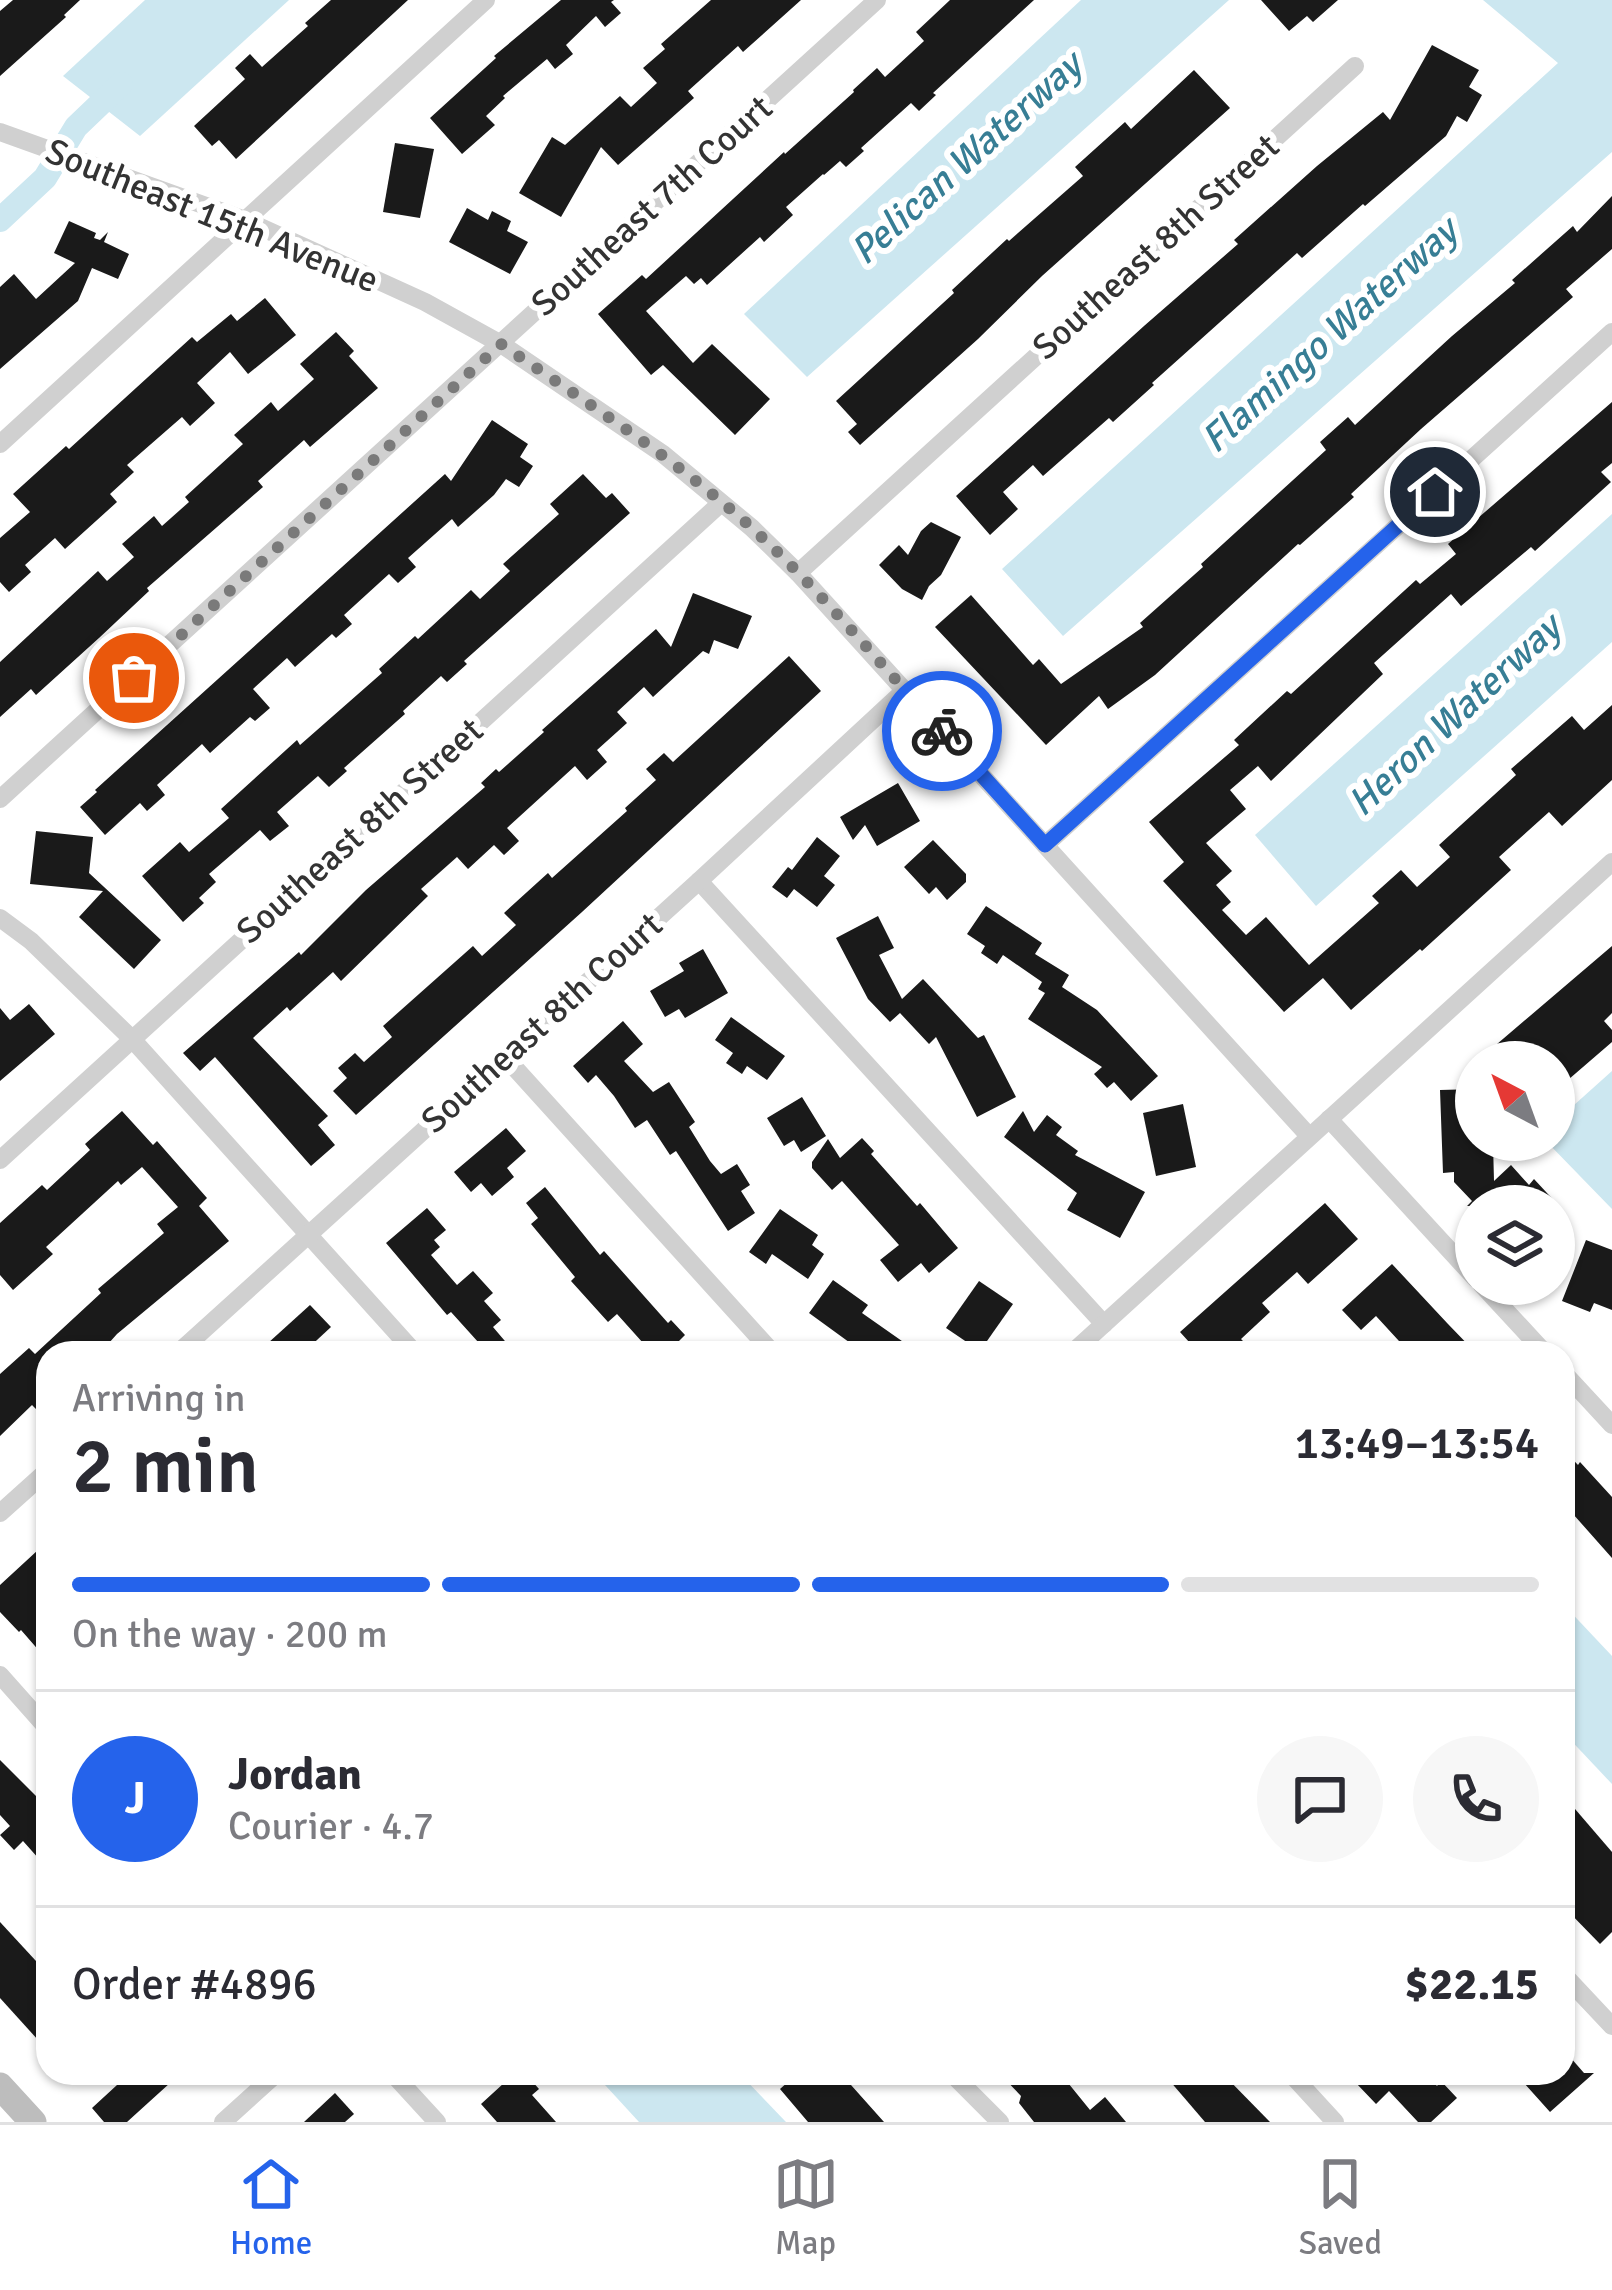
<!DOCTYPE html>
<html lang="en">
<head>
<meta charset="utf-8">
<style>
	body { margin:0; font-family:Signika,sans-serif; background:#f7f7f7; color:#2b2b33; height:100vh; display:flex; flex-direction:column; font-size:45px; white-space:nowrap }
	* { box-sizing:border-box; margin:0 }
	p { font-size:39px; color:#7c7c81 }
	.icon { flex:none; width:66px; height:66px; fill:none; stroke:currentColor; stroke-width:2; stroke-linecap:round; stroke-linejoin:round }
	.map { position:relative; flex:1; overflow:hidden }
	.panel { position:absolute; left:36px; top:1341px; width:1539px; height:744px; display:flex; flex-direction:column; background:#fff; border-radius:36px; box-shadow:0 3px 9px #0004 }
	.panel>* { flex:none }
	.needle { width:78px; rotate:319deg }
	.buttons { position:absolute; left:1455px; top:1041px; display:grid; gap:24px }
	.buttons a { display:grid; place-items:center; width:120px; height:120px; border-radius:50%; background:#fff; box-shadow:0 3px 9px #0004; font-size:60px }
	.pin { position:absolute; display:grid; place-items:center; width:102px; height:102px; color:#fff; margin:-51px; border:6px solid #fff; border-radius:50%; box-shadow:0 3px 12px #0007 }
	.courier { position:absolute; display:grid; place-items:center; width:120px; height:120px; margin:-60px; border:9px solid #2563eb; border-radius:50%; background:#fff; color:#222; box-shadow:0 3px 15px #0007 }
	.overview em { font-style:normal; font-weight:600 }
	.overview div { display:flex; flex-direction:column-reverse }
	.overview { display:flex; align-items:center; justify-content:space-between; height:204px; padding:0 36px }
	h1 { font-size:78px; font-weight:600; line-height:90px }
	.bar { display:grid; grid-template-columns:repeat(4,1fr); gap:18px 12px; align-content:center; height:144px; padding:0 36px }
	.bar i { height:15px; border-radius:9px; background:#e1e1e2 }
	.bar .current { background:#2563eb }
	.bar p { grid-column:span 4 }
	.line { display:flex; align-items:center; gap:30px; padding:0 36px; border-top:3px solid #e1e1e2 }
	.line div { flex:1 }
	.round { display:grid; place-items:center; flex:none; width:126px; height:126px; border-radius:63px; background:#f7f7f7 }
	.tabs { display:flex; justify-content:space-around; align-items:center; height:168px; border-top:3px solid #e1e1e2; background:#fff; font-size:33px; color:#7c7c81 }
	.tabs a { display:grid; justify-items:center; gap:6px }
	.tabs .current { color:#2563eb }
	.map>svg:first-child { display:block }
</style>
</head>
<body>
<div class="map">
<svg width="1612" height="2122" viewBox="0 0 1612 2122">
	<rect width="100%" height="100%" fill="#fff"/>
	<!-- water -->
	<g fill="#cce7f0">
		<path d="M 145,0 L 289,0 L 140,136 L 63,76 Z"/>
		<path d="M 1081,0 L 1229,0 L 807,377 L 744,314 Z"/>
		<path d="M 1483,0 L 1612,0 L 1612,152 L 1063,636 L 1002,569 L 1558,63 Z"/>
		<path d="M 1612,514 L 1612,642 L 1316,906 L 1255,835 Z"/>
		<path d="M 1612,1071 L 1612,1209 L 1545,1140 L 1554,1140 L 1554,1123 Z"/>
		<path d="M 1563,1604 L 1612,1656 L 1612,1784 L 1563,1732 Z"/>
		<path d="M 594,2073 L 739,2073 L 786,2122 L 639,2122 Z"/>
	</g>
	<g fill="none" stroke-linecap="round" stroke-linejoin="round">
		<!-- canal -->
		<path stroke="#cce7f0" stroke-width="24" d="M 0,220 L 45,178 L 76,127 L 121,84"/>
	</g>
	<!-- building -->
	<g fill="#1a1a1a">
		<path d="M 13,0 L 80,0 L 64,15 L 66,17 L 0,76 L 0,11 Z"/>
		<path d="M 331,0 L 408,0 L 236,159 L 219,140 L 212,146 L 194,126 L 245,79 L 235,68 L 250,54 L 262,67 L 308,26 L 305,23 Z"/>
		<path d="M 561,0 L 614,0 L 611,2 L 621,13 L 605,27 L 596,16 L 566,45 L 573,54 L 555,69 L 547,59 L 503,96 L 505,98 L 486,116 L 495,125 L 462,154 L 430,118 L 496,58 L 494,56 Z"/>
		<path d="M 711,0 L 801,0 L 743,52 L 738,46 L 688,91 L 694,98 L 618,165 L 601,147 L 561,217 L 519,193 L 552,137 L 565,145 L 620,96 L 631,107 L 657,83 L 643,68 L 665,49 L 661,44 Z"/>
		<path d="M 950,0 L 1034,0 L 933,93 L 936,95 L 919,111 L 911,103 L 861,148 L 864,151 L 846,167 L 840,161 L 824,175 L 823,174 L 786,207 L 793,215 L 764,242 L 760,237 L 707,285 L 701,278 L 694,284 L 686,276 L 646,311 L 693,363 L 712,344 L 770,399 L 735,435 L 663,365 L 651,375 L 598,314 L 642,275 L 646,279 L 784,152 L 785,154 L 854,92 L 853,90 L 877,68 L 885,77 L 924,41 L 916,32 Z"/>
		<path d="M 1261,0 L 1338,0 L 1313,22 L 1307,16 L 1289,31 Z"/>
		<path d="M 1432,45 L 1479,70 L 1469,87 L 1482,95 L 1467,122 L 1457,116 L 1446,136 L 1365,206 L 1363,204 L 1302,258 L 1297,253 L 1152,383 L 1154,385 L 1113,422 L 1109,418 L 1043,476 L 1033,465 L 1003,492 L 1018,509 L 990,535 L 956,496 L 1144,326 L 1238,244 L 1234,240 L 1317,166 L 1383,112 L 1390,120 Z"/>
		<path d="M 1194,70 L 1230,108 L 1042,276 L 978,339 L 860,445 L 848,432 L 857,424 L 836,401 L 954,293 L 952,290 L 1007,239 L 1009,241 L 1083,176 L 1075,167 L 1125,122 L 1131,129 Z"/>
		<path d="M 395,143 L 434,149 L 420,218 L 383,212 Z"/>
		<path d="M 1612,196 L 1612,249 L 1566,289 L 1573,297 L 1421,429 L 1351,494 L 1354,497 L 1300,545 L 1298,544 L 1155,675 L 1108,709 L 1099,696 L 1046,745 L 935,627 L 971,595 L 1033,665 L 1039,659 L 1061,684 L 1143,627 L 1140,623 L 1203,567 L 1201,564 L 1326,450 L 1320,442 L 1348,417 L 1355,425 L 1452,336 L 1515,283 L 1512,280 L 1573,226 L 1577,232 Z"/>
		<path d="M 467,208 L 488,220 L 492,211 L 511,221 L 507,231 L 528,242 L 510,274 L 449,242 Z"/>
		<path d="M 69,221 L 96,233 L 94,238 L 100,240 L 108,232 L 104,242 L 129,254 L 118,279 L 92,268 L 78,301 L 0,369 L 0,287 L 14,274 L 36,299 L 75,263 L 54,253 Z"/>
		<path d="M 265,298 L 296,335 L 248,374 L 230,352 L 197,383 L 215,403 L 190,426 L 182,417 L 127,465 L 134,472 L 110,494 L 117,502 L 65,549 L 55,538 L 25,565 L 31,572 L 9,592 L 0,582 L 0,538 L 30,512 L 13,494 L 66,446 L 69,449 L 192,337 L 197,342 L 231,314 L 237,321 Z"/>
		<path d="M 336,332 L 354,351 L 349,356 L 378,388 L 310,447 L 304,440 L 258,481 L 263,487 L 147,588 L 149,591 L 99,638 L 36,695 L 31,689 L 0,717 L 0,662 L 98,571 L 107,581 L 134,557 L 122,544 L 154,516 L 162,526 L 189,502 L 185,497 L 243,444 L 234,435 L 271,402 L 278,411 L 314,379 L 300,364 Z"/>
		<path d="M 1612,402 L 1612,463 L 1601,472 L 1611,482 L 1535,551 L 1531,547 L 1461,606 L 1451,594 L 1374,663 L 1383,674 L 1271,781 L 1258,766 L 1230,790 L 1246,809 L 1206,843 L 1232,871 L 1216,885 L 1231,902 L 1222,910 L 1246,935 L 1266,917 L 1309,965 L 1379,903 L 1372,896 L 1401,870 L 1417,887 L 1450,857 L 1439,845 L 1516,775 L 1511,769 L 1572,716 L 1584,730 L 1612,705 L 1612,780 L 1562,826 L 1549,812 L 1499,857 L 1511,870 L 1422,951 L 1420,949 L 1351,1010 L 1323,978 L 1284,1012 L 1163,881 L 1184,862 L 1149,822 L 1239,745 L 1234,740 L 1287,691 L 1291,694 L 1416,580 L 1420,584 L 1456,554 L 1448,544 Z"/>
		<path d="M 492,420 L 528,444 L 520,457 L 533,466 L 519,487 L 506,479 L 494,495 L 458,527 L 452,519 L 408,558 L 416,567 L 398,583 L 389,574 L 344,615 L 352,624 L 336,638 L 332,634 L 295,667 L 287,658 L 253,689 L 270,708 L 255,721 L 250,717 L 210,753 L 202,744 L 157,785 L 165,795 L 147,811 L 140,803 L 105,835 L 80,807 L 97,792 L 95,790 L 445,474 L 451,481 Z"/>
		<path d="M 583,474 L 606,498 L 612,493 L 630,513 L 464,661 L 467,664 L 447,682 L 441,676 L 403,711 L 405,714 L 344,768 L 347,771 L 329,787 L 318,776 L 277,812 L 289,826 L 270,841 L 260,830 L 209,874 L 216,882 L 199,898 L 204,903 L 183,922 L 142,876 L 180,842 L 189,852 L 229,818 L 221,809 L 297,740 L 300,745 L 382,673 L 379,669 L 415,636 L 418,639 L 471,590 L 480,599 L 510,571 L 503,564 L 559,514 L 550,504 Z"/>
		<path d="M 931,522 L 961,537 L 941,575 L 929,586 L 922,600 L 902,589 L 879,565 L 899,545 L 908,555 L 921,531 Z"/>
		<path d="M 693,593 L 752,616 L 738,649 L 714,640 L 709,654 L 703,651 L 653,697 L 644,687 L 617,712 L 627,723 L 597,750 L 607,762 L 587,780 L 575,766 L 507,828 L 519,841 L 504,855 L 494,845 L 468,869 L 457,857 L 421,889 L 428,896 L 341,981 L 333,972 L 290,1011 L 287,1007 L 253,1038 L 328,1116 L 318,1125 L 335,1145 L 311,1166 L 215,1057 L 200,1071 L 183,1053 L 299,952 L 301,955 L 366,890 L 485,787 L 481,783 L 496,769 L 499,772 L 544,732 L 542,730 L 656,629 L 671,647 Z"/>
		<path d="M 789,656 L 821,691 L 582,912 L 356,1115 L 333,1091 L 347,1078 L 338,1068 L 355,1053 L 364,1062 L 392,1037 L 383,1026 L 473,946 L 482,956 L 516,925 L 504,913 L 548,873 L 552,878 L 627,811 L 625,808 L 656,780 L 646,769 L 664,753 L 673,762 Z"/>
		<path d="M 898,783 L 920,821 L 877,846 L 865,825 L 853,840 L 840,817 Z"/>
		<path d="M 36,831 L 93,837 L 89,873 L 161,940 L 134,969 L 79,917 L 103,891 L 30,884 Z"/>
		<path d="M 817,837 L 840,856 L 824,876 L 835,885 L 817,907 L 794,889 L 787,898 L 772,887 L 788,867 L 792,870 Z"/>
		<path d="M 933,840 L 966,874 L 966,882 L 947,900 L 936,887 L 929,894 L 904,867 Z"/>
		<path d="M 986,906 L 1042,943 L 1035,954 L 1069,975 L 1062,987 L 1097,1010 L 1158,1076 L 1131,1101 L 1114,1082 L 1107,1088 L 1094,1074 L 1102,1067 L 1028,1019 L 1045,993 L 1038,989 L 1042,982 L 1003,955 L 997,964 L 981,953 L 985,946 L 967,934 Z"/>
		<path d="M 878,916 L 894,948 L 879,955 L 902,999 L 923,979 L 978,1038 L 984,1035 L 1016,1097 L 977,1117 L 936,1037 L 929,1044 L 900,1013 L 890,1022 L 868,999 L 836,938 Z"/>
		<path d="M 1612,946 L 1612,1013 L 1604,1021 L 1612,1030 L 1612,1042 L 1554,1092 L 1554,1062 L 1476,1062 Z"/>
		<path d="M 703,949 L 728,993 L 685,1018 L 679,1009 L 665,1017 L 650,991 L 684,971 L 679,963 Z"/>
		<path d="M 29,1004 L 55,1034 L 0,1081 L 0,1008 L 10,1020 Z"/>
		<path d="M 731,1017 L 785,1056 L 767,1080 L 747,1066 L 742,1074 L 726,1063 L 733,1053 L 715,1040 Z"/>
		<path d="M 623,1021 L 643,1044 L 624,1061 L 653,1092 L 669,1082 L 695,1122 L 689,1127 L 710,1161 L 721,1174 L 737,1164 L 750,1185 L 741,1191 L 755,1213 L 728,1231 L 676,1151 L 670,1155 L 647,1120 L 635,1128 L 614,1096 L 596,1075 L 588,1083 L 573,1066 Z"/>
		<path d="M 1476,1089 L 1476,1140 L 1493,1143 L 1494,1181 L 1511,1165 L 1529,1185 L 1534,1179 L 1559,1206 L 1467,1206 L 1472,1201 L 1454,1182 L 1454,1172 L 1443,1173 L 1440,1090 Z"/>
		<path d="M 802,1097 L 826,1136 L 801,1152 L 794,1140 L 784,1146 L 767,1118 Z"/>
		<path d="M 1183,1104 L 1196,1167 L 1156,1176 L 1143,1113 Z"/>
		<path d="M 122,1111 L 153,1145 L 157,1141 L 207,1198 L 199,1206 L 229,1241 L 117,1334 L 100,1353 L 48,1353 L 48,1399 L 37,1410 L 32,1405 L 0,1436 L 0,1374 L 29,1348 L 35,1354 L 101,1293 L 98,1289 L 164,1233 L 157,1224 L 178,1207 L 142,1167 L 121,1185 L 118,1181 L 46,1247 L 53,1254 L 13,1290 L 0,1275 L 0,1223 L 42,1185 L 47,1190 L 90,1150 L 85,1144 Z"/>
		<path d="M 1023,1111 L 1034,1132 L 1047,1115 L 1062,1127 L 1056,1135 L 1078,1151 L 1075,1155 L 1145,1192 L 1120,1238 L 1067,1210 L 1077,1193 L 1004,1137 Z"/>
		<path d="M 506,1128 L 526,1151 L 507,1168 L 514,1177 L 492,1196 L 481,1183 L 471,1192 L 454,1172 Z"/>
		<path d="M 862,1138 L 874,1151 L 871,1154 L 917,1206 L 920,1203 L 958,1248 L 929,1273 L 921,1263 L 898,1282 L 880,1260 L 899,1245 L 842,1181 L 832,1190 L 812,1168 L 812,1162 L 828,1139 L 840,1158 Z"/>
		<path d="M 545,1187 L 600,1255 L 604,1251 L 668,1323 L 671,1320 L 685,1335 L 677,1343 L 686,1353 L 652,1353 L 617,1314 L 608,1322 L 571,1281 L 575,1277 L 531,1224 L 538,1218 L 526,1203 Z"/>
		<path d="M 1325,1203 L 1358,1239 L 1308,1284 L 1297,1272 L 1262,1303 L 1270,1312 L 1241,1339 L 1255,1353 L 1199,1353 L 1180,1332 Z"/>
		<path d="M 427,1208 L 446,1230 L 434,1240 L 440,1247 L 431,1255 L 457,1285 L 473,1271 L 493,1293 L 484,1301 L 501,1320 L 493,1327 L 515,1353 L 488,1353 L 451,1312 L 447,1315 L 386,1243 Z"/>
		<path d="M 780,1209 L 818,1235 L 812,1245 L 824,1254 L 808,1279 L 772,1254 L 766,1264 L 749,1252 Z"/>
		<path d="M 1586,1240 L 1612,1250 L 1612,1310 L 1594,1303 L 1590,1312 L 1562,1301 Z"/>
		<path d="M 1392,1264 L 1448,1324 L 1476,1353 L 1410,1353 L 1376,1316 L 1361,1330 L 1342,1310 Z"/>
		<path d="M 833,1280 L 868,1305 L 862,1313 L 919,1353 L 864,1353 L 809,1313 Z"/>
		<path d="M 979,1281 L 1013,1304 L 980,1351 L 946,1328 Z"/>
		<path d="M 310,1305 L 331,1327 L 303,1353 L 257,1353 Z"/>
		<path d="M 1563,1449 L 1578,1465 L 1580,1462 L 1612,1497 L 1612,1558 L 1573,1514 L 1563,1523 Z"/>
		<path d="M 38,1550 L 48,1560 L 48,1661 L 21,1630 L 19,1632 L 0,1612 L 0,1585 Z"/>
		<path d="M 0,1760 L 48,1808 L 48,1869 L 23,1841 L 14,1850 L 0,1835 L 10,1826 L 0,1815 Z"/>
		<path d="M 1563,1795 L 1612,1852 L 1612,1932 L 1600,1944 L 1563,1906 Z"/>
		<path d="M 0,1922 L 48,1974 L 48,2051 L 0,1998 Z"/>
		<path d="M 1563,2049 L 1584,2073 L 1594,2073 L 1550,2112 L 1515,2073 L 1563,2073 Z"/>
		<path d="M 106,2073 L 161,2073 L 170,2083 L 127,2122 L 104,2122 L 92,2108 L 117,2085 Z"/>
		<path d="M 515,2073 L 525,2073 L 539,2089 L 532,2095 L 556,2122 L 497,2122 L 481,2104 Z"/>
		<path d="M 798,2073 L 864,2073 L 851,2085 L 884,2122 L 808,2122 L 780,2089 Z"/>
		<path d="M 999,2073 L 1060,2073 L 1090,2110 L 1105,2097 L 1126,2122 L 1034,2122 L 1019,2103 L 1021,2096 Z"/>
		<path d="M 1163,2073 L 1222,2073 L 1270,2122 L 1205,2122 Z"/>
		<path d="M 1366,2073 L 1425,2073 L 1437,2086 L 1441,2081 L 1457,2098 L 1431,2122 L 1418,2122 L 1389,2091 L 1376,2104 L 1356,2083 Z"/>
		<path d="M 335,2093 L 354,2114 L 345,2122 L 304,2122 Z"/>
	</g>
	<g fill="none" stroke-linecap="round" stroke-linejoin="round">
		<!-- street -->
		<g stroke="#d0d0d0" stroke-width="18">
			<path d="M 0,132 L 245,220 L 425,302 L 501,344 L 663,454 L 752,528 L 798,573 L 1309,1136"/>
			<path d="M 0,444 L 486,0"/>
			<path d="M 798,573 L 1355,66"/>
			<path d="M 0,799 L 877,0"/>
			<path d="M 1045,845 L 1612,332"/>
			<path d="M 699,881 L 1104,1324"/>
			<path d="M 0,918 L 31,941 L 132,1039 L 415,1353"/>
			<path d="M 505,1057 L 773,1353"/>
			<path d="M 1329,1119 L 1476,1279"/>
			<path d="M 0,1160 L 721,503"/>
			<path d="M 1481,1284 L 1545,1353"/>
			<path d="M 178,1353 L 699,881 L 905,690"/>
			<path d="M 1072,1353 L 1612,862"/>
			<path d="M 1563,1372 L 1612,1425"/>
			<path d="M 0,1513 L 48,1470"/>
			<path d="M 0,1675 L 48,1729"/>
			<path d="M 1563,1974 L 1612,2026"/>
			<path d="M 392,2073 L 437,2122"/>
			<path d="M 951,2073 L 1000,2122"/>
			<path d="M 1290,2073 L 1335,2122"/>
			<path d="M 223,2122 L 277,2073"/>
		</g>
		<!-- secondary -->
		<path stroke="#bdbdbd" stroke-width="27" d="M 0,2086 L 33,2122"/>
	</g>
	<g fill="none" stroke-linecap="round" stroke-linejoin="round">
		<!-- done -->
		<path stroke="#7a7a7a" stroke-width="12" stroke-dasharray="0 21.6" d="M 134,678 L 501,344 C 587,403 676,459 753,529 C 821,591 880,664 942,731"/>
		<!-- route -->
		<path stroke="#2563eb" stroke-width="15" d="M 942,731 L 1045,845 L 1435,492"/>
	</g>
	<g text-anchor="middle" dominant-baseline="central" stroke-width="12" stroke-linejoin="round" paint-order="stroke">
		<!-- street labels -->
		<g font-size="36" fill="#333" stroke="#fff">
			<text transform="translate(652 206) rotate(-42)">Southeast 7th Court</text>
			<text transform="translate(212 216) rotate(22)">Southeast 15th Avenue</text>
			<text transform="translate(1156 247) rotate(-42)">Southeast 8th Street</text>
			<text transform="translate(360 831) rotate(-42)">Southeast 8th Street</text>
			<text transform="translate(542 1023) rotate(-42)">Southeast 8th Court</text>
		</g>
		<!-- water labels -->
		<g font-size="39" font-style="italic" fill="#377e95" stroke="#fff">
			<text transform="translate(966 158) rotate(-42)">Pelican Waterway</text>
			<text transform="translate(1329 335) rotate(-42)">Flamingo Waterway</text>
			<text transform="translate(1454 715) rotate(-43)">Heron Waterway</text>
		</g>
	</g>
</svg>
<div class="buttons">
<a><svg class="needle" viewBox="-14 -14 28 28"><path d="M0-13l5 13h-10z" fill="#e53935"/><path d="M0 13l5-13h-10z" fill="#7c7c81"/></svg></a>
<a><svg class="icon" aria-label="layers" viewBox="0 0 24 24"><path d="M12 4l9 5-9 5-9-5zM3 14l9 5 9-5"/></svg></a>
</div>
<div class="pin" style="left:134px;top:678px;background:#ea580c"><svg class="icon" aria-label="bag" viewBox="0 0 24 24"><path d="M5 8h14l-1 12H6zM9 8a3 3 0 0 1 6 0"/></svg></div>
<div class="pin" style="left:1435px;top:492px;background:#1f2937"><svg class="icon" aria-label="home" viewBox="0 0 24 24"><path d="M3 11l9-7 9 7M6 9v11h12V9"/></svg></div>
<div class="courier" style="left:942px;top:731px"><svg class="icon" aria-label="bike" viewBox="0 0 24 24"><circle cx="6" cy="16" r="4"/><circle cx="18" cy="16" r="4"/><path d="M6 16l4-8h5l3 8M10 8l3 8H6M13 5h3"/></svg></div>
<section class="panel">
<div class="overview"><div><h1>2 min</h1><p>Arriving in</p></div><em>13:49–13:54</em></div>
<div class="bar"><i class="current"></i><i class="current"></i><i class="current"></i><i></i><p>On the way · 200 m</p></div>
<div class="line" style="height:216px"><b class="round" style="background:#2563eb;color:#fff">J</b><div><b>Jordan</b><p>Courier · 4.7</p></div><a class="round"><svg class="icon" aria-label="chat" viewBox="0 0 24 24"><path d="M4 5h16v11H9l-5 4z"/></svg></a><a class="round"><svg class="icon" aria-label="phone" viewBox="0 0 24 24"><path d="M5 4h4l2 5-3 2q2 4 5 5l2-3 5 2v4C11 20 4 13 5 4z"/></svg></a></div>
<div class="line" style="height:156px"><div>Order #4896</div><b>$22.15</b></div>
</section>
</div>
<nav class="tabs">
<a class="current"><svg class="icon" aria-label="home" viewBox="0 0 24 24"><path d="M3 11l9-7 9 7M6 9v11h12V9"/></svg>Home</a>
<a><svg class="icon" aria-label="map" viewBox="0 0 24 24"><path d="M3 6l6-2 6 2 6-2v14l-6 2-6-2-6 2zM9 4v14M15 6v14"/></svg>Map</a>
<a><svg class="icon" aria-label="saved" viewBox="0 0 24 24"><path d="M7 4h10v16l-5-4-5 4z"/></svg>Saved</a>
</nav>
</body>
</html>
